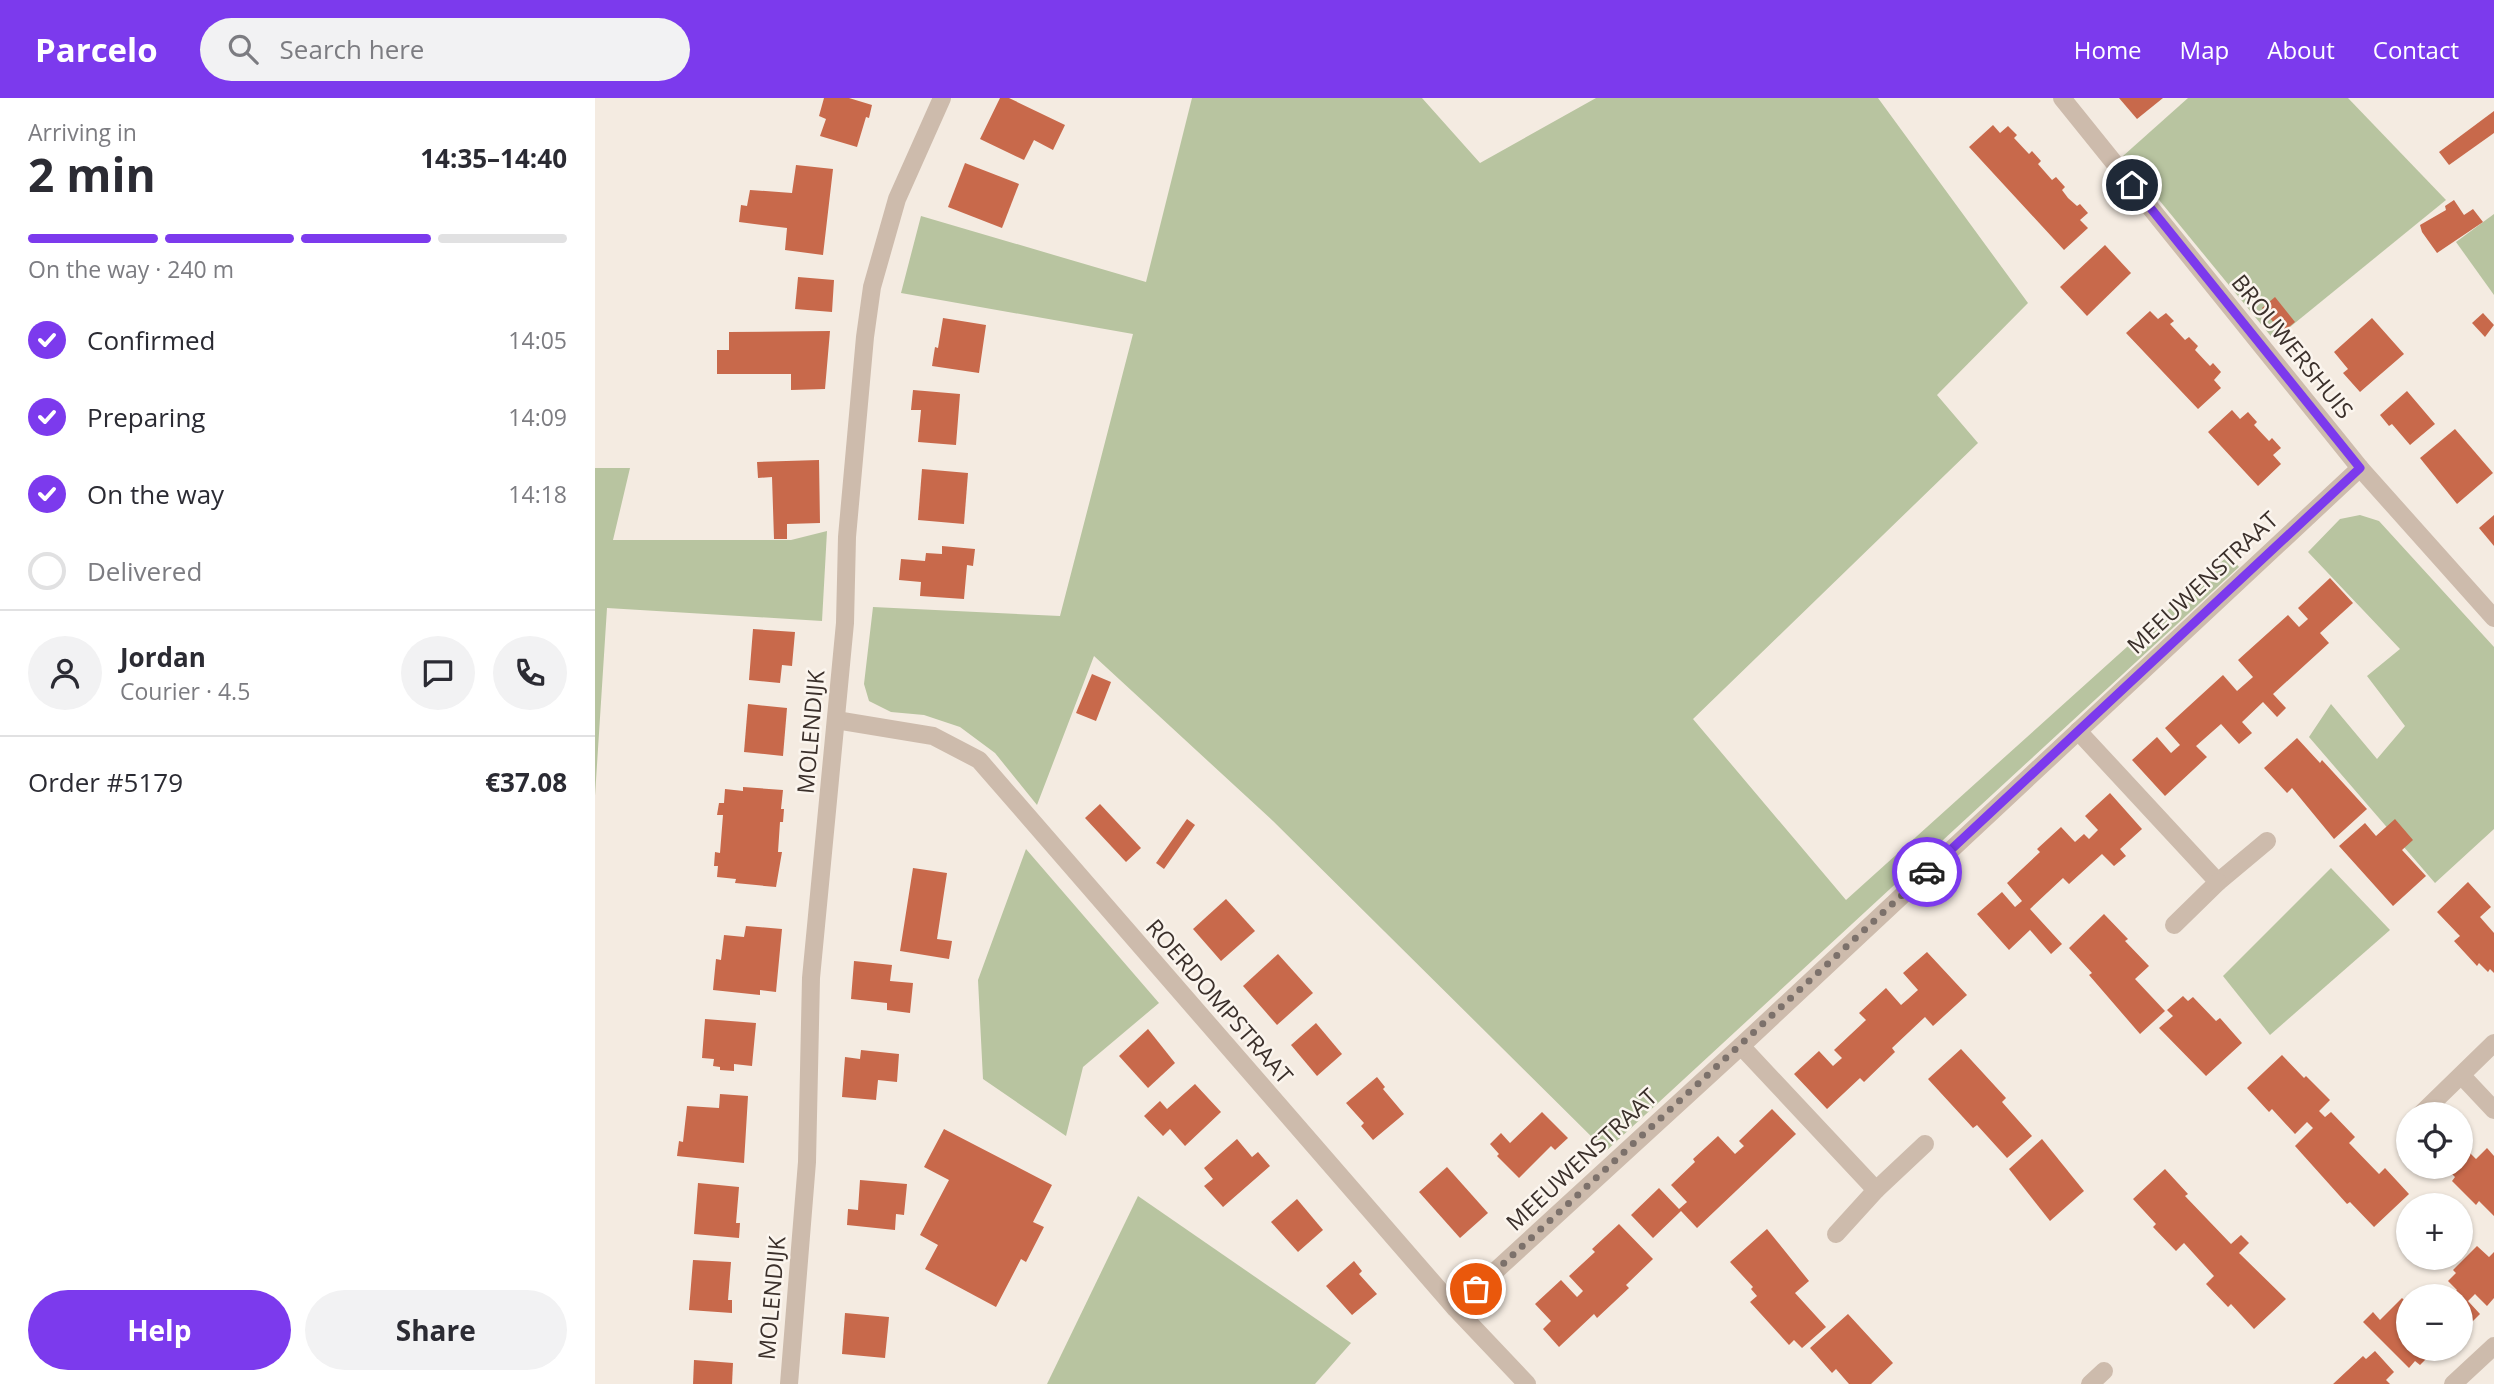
<!DOCTYPE html>
<html lang="en">
<head>
<meta charset="utf-8">
<style>
	body { margin:0; font-family:"Open Sans",sans-serif; background:#f2f2f3; color:#2b2b33; height:100vh; display:flex; flex-direction:column; font-size:26px; white-space:nowrap }
	* { box-sizing:border-box; margin:0 }
	p { font-size:23px; color:#7c7c81 }
	.icon { flex:none; width:38px; height:38px; fill:none; stroke:currentColor; stroke-width:2; stroke-linecap:round; stroke-linejoin:round }
	.map { position:relative; flex:1; overflow:hidden }
	.drawer { display:flex; flex-direction:column; background:#fff; width:595px }
	.drawer>* { flex:none }
	.tools { position:absolute; left:1801px; top:1004px; display:grid; gap:14px }
	.tools a { display:grid; place-items:center; width:77px; height:77px; border-radius:50%; background:#fff; box-shadow:0 2px 5px #0004; font-size:35px }
	.pin { position:absolute; display:grid; place-items:center; width:60px; height:60px; color:#fff; margin:-30px; border:4px solid #fff; border-radius:50%; box-shadow:0 2px 7px #0007 }
	.courier { position:absolute; display:grid; place-items:center; width:70px; height:70px; margin:-35px; border:5px solid #7c3aed; border-radius:50%; background:#fff; color:#222; box-shadow:0 2px 9px #0007 }
	.summary em { font-style:normal; font-weight:700 }
	.summary div { display:flex; flex-direction:column-reverse }
	.summary { display:flex; align-items:center; justify-content:space-between; height:119px; padding:0 28px }
	h1 { font-size:46px; font-weight:700; line-height:52px }
	.bar { display:grid; grid-template-columns:repeat(4,1fr); gap:10px 7px; align-content:center; height:84px; padding:0 28px }
	.bar i { height:9px; border-radius:5px; background:#e1e1e2 }
	.bar .current { background:#7c3aed }
	.bar p { grid-column:span 4 }
	.line { display:flex; align-items:center; gap:18px; padding:0 28px; border-top:2px solid #e1e1e2 }
	.line div { flex:1 }
	.round { display:grid; place-items:center; flex:none; width:74px; height:74px; border-radius:37px; background:#f2f2f3 }
	ol { padding:0 28px; list-style:none }
	li { display:flex; align-items:center; gap:21px; height:77px }
	li p { margin-inline-start:auto }
	li .icon { padding:7px; border-radius:50%; background:#7c3aed; color:#fff; stroke-width:4 }
	li:last-child { color:#7c7c81 }
	li i { width:38px; height:38px; border:4px solid #e1e1e2; border-radius:50% }
	.button { display:flex; gap:14px; margin-top:auto; padding:14px 28px }
	.button a { flex:1; height:80px; border-radius:42px; background:#7c3aed; color:#fff; font-size:28px; font-weight:700; line-height:80px; text-align:center }
	.button a+a { background:#f2f2f3; color:#2b2b33 }
	header { display:flex; align-items:center; gap:42px; box-sizing:border-box; height:98px; padding:0 35px; background:#7c3aed; color:#fff }
	header strong { font-size:33px }
	nav { display:flex; gap:38px; margin-inline-start:auto; font-size:24px }
	.search { width:490px; height:63px; background:#f2f2f3; display:flex; align-items:center; gap:18px; box-sizing:border-box; padding:0 24px; border-radius:38px; color:#7c7c81; font-size:26px }
	main { display:flex; flex:1; min-height:0 }
	.map>svg:first-child { display:block }
</style>
</head>
<body>
<header>
<strong>Parcelo</strong>
<div class="search"><svg class="icon" aria-label="search" viewBox="0 0 24 24"><circle cx="10" cy="10" r="6"/><path d="M15 15l6 6"/></svg>Search here</div>
<nav><a>Home</a><a>Map</a><a>About</a><a>Contact</a></nav>
</header>
<main>
<section class="drawer">
<div class="summary"><div><h1>2 min</h1><p>Arriving in</p></div><em>14:35–14:40</em></div>
<div class="bar"><i class="current"></i><i class="current"></i><i class="current"></i><i></i><p>On the way · 240 m</p></div>
<ol>
<li><svg class="icon" aria-label="check" viewBox="0 0 24 24"><path d="M5 12l5 5 9-10"/></svg>Confirmed<p>14:05</p></li>
<li><svg class="icon" aria-label="check" viewBox="0 0 24 24"><path d="M5 12l5 5 9-10"/></svg>Preparing<p>14:09</p></li>
<li><svg class="icon" aria-label="check" viewBox="0 0 24 24"><path d="M5 12l5 5 9-10"/></svg>On the way<p>14:18</p></li>
<li><i></i>Delivered</li>
</ol>
<div class="line" style="height:126px"><a class="round"><svg class="icon" aria-label="person" viewBox="0 0 24 24"><circle cx="12" cy="8" r="4"/><path d="M4 21q1-7 8-7t8 7"/></svg></a><div><b>Jordan</b><p>Courier · 4.5</p></div><a class="round"><svg class="icon" aria-label="chat" viewBox="0 0 24 24"><path d="M4 5h16v11H9l-5 4z"/></svg></a><a class="round"><svg class="icon" aria-label="phone" viewBox="0 0 24 24"><path d="M5 4h4l2 5-3 2q2 4 5 5l2-3 5 2v4C11 20 4 13 5 4z"/></svg></a></div>
<div class="line" style="height:91px"><div>Order #5179</div><b>€37.08</b></div>
<div class="button"><a>Help</a><a>Share</a></div>
</section>
<div class="map">
<svg width="1899" height="1286" viewBox="0 0 1899 1286">
	<rect width="100%" height="100%" fill="#f4ebe1"/>
	<!-- green -->
	<g fill="#b8c4a0">
		<path d="M 597,0 L 827,0 L 885,65 L 1001,0 L 1283,0 L 1433,205 L 1342,297 L 1383,345 L 1098,621 L 1251,802 L 1634,457 L 1644,469 L 1011,1053 L 678,723 L 499,558 L 442,707 L 400,655 L 365,629 L 329,617 L 296,614 L 274,603 L 269,586 L 278,509 L 465,518 L 538,236 L 306,195 L 326,118 L 551,184 Z"/>
		<path d="M 1593,0 L 1753,0 L 1851,102 L 1679,242 L 1528,58 Z"/>
		<path d="M 1899,116 L 1899,197 L 1861,144 Z"/>
		<path d="M 0,370 L 35,370 L 18,442 L 196,442 L 232,433 L 227,523 L 12,510 L 0,698 Z"/>
		<path d="M 1765,417 L 1784,423 L 1899,549 L 1899,731 L 1840,785 L 1714,639 L 1736,606 L 1782,661 L 1810,628 L 1772,578 L 1805,551 L 1713,454 L 1745,421 Z"/>
		<path d="M 431,751 L 564,905 L 488,969 L 471,1038 L 388,981 L 383,882 Z"/>
		<path d="M 1736,770 L 1795,832 L 1675,937 L 1628,878 Z"/>
		<path d="M 543,1098 L 756,1245 L 720,1286 L 452,1286 Z"/>
	</g>
	<!-- building -->
	<g fill="#c8694b">
		<path d="M 229,0 L 254,0 L 277,7 L 274,20 L 271,19 L 262,49 L 225,38 L 231,21 L 224,18 Z"/>
		<path d="M 405,0 L 414,0 L 470,27 L 458,52 L 439,42 L 429,62 L 385,41 Z"/>
		<path d="M 1524,0 L 1568,0 L 1542,21 Z"/>
		<path d="M 1899,13 L 1899,35 L 1854,67 L 1844,54 Z"/>
		<path d="M 1398,27 L 1405,35 L 1413,28 L 1422,37 L 1419,40 L 1434,56 L 1437,53 L 1446,63 L 1443,66 L 1457,82 L 1461,79 L 1470,89 L 1467,92 L 1473,100 L 1482,108 L 1485,106 L 1493,115 L 1485,122 L 1493,130 L 1469,152 L 1374,49 Z"/>
		<path d="M 370,65 L 424,86 L 407,130 L 353,109 Z"/>
		<path d="M 201,67 L 238,71 L 228,157 L 190,152 L 192,130 L 144,124 L 146,107 L 152,108 L 155,92 L 197,95 Z"/>
		<path d="M 1859,102 L 1869,117 L 1878,111 L 1888,124 L 1842,155 L 1827,134 L 1825,127 L 1851,112 L 1850,108 Z"/>
		<path d="M 1510,147 L 1536,175 L 1492,218 L 1465,189 Z"/>
		<path d="M 203,179 L 239,182 L 237,214 L 200,211 Z"/>
		<path d="M 1680,199 L 1700,224 L 1687,235 L 1667,210 Z"/>
		<path d="M 1555,213 L 1563,221 L 1571,215 L 1579,223 L 1575,226 L 1590,242 L 1594,239 L 1603,248 L 1600,252 L 1615,268 L 1618,265 L 1626,274 L 1619,282 L 1626,290 L 1603,311 L 1531,235 Z"/>
		<path d="M 1888,215 L 1899,227 L 1890,239 L 1877,225 Z"/>
		<path d="M 348,220 L 391,227 L 384,275 L 337,268 L 340,249 L 343,250 Z"/>
		<path d="M 1777,220 L 1809,256 L 1765,294 L 1748,275 L 1753,271 L 1739,254 Z"/>
		<path d="M 235,233 L 230,291 L 196,292 L 196,276 L 122,276 L 122,252 L 134,252 L 134,234 Z"/>
		<path d="M 318,292 L 365,296 L 361,347 L 323,344 L 326,312 L 316,312 Z"/>
		<path d="M 1812,293 L 1840,326 L 1815,347 L 1797,326 L 1794,328 L 1785,317 Z"/>
		<path d="M 1637,312 L 1645,321 L 1653,314 L 1662,324 L 1659,327 L 1674,343 L 1677,340 L 1686,350 L 1678,357 L 1686,366 L 1663,388 L 1613,334 Z"/>
		<path d="M 1860,331 L 1898,375 L 1862,406 L 1825,360 Z"/>
		<path d="M 224,362 L 225,425 L 192,426 L 192,441 L 179,441 L 177,379 L 163,380 L 162,364 Z"/>
		<path d="M 327,371 L 373,375 L 369,426 L 323,422 Z"/>
		<path d="M 1899,417 L 1899,448 L 1884,430 Z"/>
		<path d="M 347,448 L 380,451 L 378,468 L 372,467 L 369,501 L 325,498 L 326,484 L 304,482 L 306,461 L 330,463 L 331,455 L 347,456 Z"/>
		<path d="M 1735,480 L 1758,505 L 1725,535 L 1734,545 L 1678,596 L 1691,610 L 1682,619 L 1668,604 L 1647,624 L 1657,635 L 1644,646 L 1626,626 L 1601,648 L 1612,659 L 1570,698 L 1537,662 L 1562,639 L 1576,655 L 1585,647 L 1570,630 L 1628,577 L 1642,593 L 1658,579 L 1643,562 L 1693,517 L 1704,529 L 1713,521 L 1703,510 Z"/>
		<path d="M 158,531 L 200,534 L 197,568 L 187,567 L 185,585 L 154,582 Z"/>
		<path d="M 497,576 L 516,584 L 501,623 L 481,615 Z"/>
		<path d="M 153,606 L 192,610 L 188,658 L 149,654 Z"/>
		<path d="M 1702,640 L 1725,665 L 1727,662 L 1772,711 L 1739,741 L 1697,690 L 1692,695 L 1669,670 Z"/>
		<path d="M 148,689 L 188,692 L 186,711 L 189,711 L 188,724 L 185,724 L 183,754 L 187,754 L 181,789 L 140,785 L 141,781 L 122,779 L 123,768 L 119,768 L 120,754 L 125,755 L 128,717 L 122,717 L 124,705 L 129,705 L 130,691 L 148,693 Z"/>
		<path d="M 1515,695 L 1547,731 L 1525,751 L 1531,758 L 1519,768 L 1507,756 L 1474,786 L 1468,780 L 1435,811 L 1467,846 L 1456,856 L 1435,832 L 1414,852 L 1382,816 L 1407,794 L 1420,809 L 1427,803 L 1412,785 L 1445,754 L 1442,751 L 1466,729 L 1480,744 L 1489,736 L 1494,741 L 1503,732 L 1490,718 Z"/>
		<path d="M 505,706 L 546,750 L 531,764 L 490,720 Z"/>
		<path d="M 592,721 L 600,727 L 569,771 L 561,765 Z"/>
		<path d="M 1800,721 L 1818,742 L 1807,752 L 1831,778 L 1798,808 L 1744,748 L 1770,725 L 1781,738 Z"/>
		<path d="M 318,770 L 352,775 L 342,841 L 357,843 L 354,861 L 305,853 Z"/>
		<path d="M 1873,784 L 1896,809 L 1885,819 L 1899,835 L 1899,875 L 1895,871 L 1893,874 L 1884,865 L 1882,868 L 1859,843 L 1865,838 L 1842,814 Z"/>
		<path d="M 631,801 L 660,833 L 626,863 L 598,831 Z"/>
		<path d="M 1509,816 L 1533,841 L 1530,843 L 1554,868 L 1540,881 L 1570,913 L 1545,936 L 1494,877 L 1497,875 L 1474,850 Z"/>
		<path d="M 151,828 L 187,831 L 181,894 L 165,892 L 165,897 L 118,892 L 121,861 L 126,862 L 129,837 L 149,839 Z"/>
		<path d="M 1332,854 L 1372,897 L 1338,928 L 1330,919 L 1297,950 L 1300,954 L 1269,984 L 1265,980 L 1232,1011 L 1199,976 L 1224,953 L 1238,968 L 1247,960 L 1239,952 L 1271,922 L 1264,915 L 1291,890 L 1306,907 L 1313,901 L 1323,892 L 1308,875 Z"/>
		<path d="M 683,856 L 718,895 L 682,927 L 648,888 Z"/>
		<path d="M 259,863 L 297,867 L 295,883 L 318,885 L 315,915 L 292,912 L 292,905 L 256,901 Z"/>
		<path d="M 1588,898 L 1593,903 L 1598,899 L 1621,923 L 1625,920 L 1647,945 L 1611,978 L 1564,930 L 1578,918 L 1572,912 Z"/>
		<path d="M 110,921 L 161,925 L 157,968 L 139,966 L 139,973 L 125,972 L 125,969 L 118,968 L 119,961 L 107,960 Z"/>
		<path d="M 721,925 L 747,956 L 722,978 L 696,947 Z"/>
		<path d="M 553,931 L 580,965 L 553,990 L 524,958 Z"/>
		<path d="M 1366,951 L 1411,1000 L 1407,1004 L 1437,1038 L 1412,1060 L 1382,1027 L 1378,1030 L 1333,981 Z"/>
		<path d="M 266,952 L 304,956 L 302,984 L 283,982 L 281,1002 L 247,999 L 250,959 L 265,961 Z"/>
		<path d="M 1687,957 L 1709,980 L 1711,978 L 1735,1002 L 1724,1013 L 1730,1019 L 1736,1014 L 1760,1039 L 1754,1045 L 1784,1076 L 1790,1070 L 1814,1096 L 1779,1129 L 1755,1104 L 1752,1106 L 1700,1048 L 1718,1030 L 1712,1024 L 1700,1036 L 1677,1011 L 1674,1014 L 1652,990 Z"/>
		<path d="M 782,979 L 790,989 L 788,991 L 809,1016 L 778,1042 L 766,1028 L 769,1025 L 751,1005 Z"/>
		<path d="M 600,986 L 626,1014 L 590,1048 L 575,1031 L 568,1038 L 549,1018 L 565,1003 L 572,1011 Z"/>
		<path d="M 125,996 L 153,998 L 149,1065 L 82,1058 L 84,1043 L 88,1044 L 92,1008 L 124,1010 Z"/>
		<path d="M 1177,1011 L 1201,1036 L 1102,1130 L 1086,1113 L 1058,1140 L 1036,1117 L 1064,1090 L 1084,1111 L 1092,1104 L 1076,1087 L 1100,1064 L 1098,1061 L 1123,1038 L 1140,1056 L 1149,1048 L 1144,1043 Z"/>
		<path d="M 947,1014 L 973,1040 L 960,1052 L 956,1048 L 924,1080 L 902,1058 L 904,1056 L 895,1046 L 906,1035 L 915,1045 Z"/>
		<path d="M 349,1031 L 457,1087 L 438,1124 L 449,1129 L 431,1164 L 426,1161 L 401,1209 L 330,1171 L 343,1147 L 325,1137 L 354,1082 L 329,1069 Z"/>
		<path d="M 642,1041 L 657,1059 L 663,1054 L 675,1068 L 628,1109 L 609,1088 L 618,1081 L 609,1070 Z"/>
		<path d="M 1447,1041 L 1489,1093 L 1455,1123 L 1414,1071 Z"/>
		<path d="M 1892,1050 L 1899,1058 L 1899,1118 L 1884,1103 L 1881,1107 L 1857,1083 L 1860,1079 L 1853,1072 L 1855,1069 L 1866,1069 L 1866,1059 L 1872,1052 L 1881,1061 Z"/>
		<path d="M 852,1069 L 893,1115 L 865,1140 L 824,1094 Z"/>
		<path d="M 1570,1071 L 1593,1096 L 1590,1098 L 1636,1146 L 1646,1137 L 1654,1145 L 1644,1155 L 1691,1201 L 1659,1231 L 1636,1206 L 1633,1209 L 1611,1186 L 1619,1178 L 1589,1145 L 1581,1153 L 1558,1129 L 1561,1126 L 1538,1101 Z"/>
		<path d="M 265,1082 L 312,1086 L 309,1117 L 301,1116 L 300,1132 L 252,1127 L 253,1111 L 263,1112 Z"/>
		<path d="M 103,1085 L 144,1089 L 141,1125 L 145,1125 L 144,1140 L 99,1136 Z"/>
		<path d="M 702,1101 L 728,1132 L 703,1154 L 676,1124 Z"/>
		<path d="M 1024,1126 L 1058,1161 L 1031,1187 L 1034,1190 L 1002,1220 L 999,1216 L 964,1249 L 948,1231 L 956,1223 L 940,1206 L 966,1182 L 982,1199 L 988,1193 L 974,1178 L 1000,1154 L 997,1151 Z"/>
		<path d="M 1172,1131 L 1214,1183 L 1200,1195 L 1231,1229 L 1207,1250 L 1199,1242 L 1194,1247 L 1155,1204 L 1162,1198 L 1156,1191 L 1158,1189 L 1135,1164 Z"/>
		<path d="M 1882,1148 L 1894,1159 L 1899,1154 L 1899,1200 L 1892,1208 L 1880,1196 L 1873,1203 L 1885,1216 L 1866,1235 L 1866,1199 L 1855,1199 L 1862,1192 L 1853,1183 L 1861,1175 L 1858,1172 Z"/>
		<path d="M 98,1162 L 136,1164 L 133,1202 L 137,1202 L 137,1215 L 94,1212 Z"/>
		<path d="M 759,1163 L 767,1173 L 764,1176 L 782,1196 L 757,1217 L 731,1188 Z"/>
		<path d="M 1807,1200 L 1813,1206 L 1813,1251 L 1841,1251 L 1825,1267 L 1820,1263 L 1814,1270 L 1768,1224 L 1778,1214 L 1785,1222 Z"/>
		<path d="M 250,1215 L 294,1219 L 290,1260 L 247,1256 Z"/>
		<path d="M 1253,1216 L 1298,1265 L 1276,1286 L 1254,1286 L 1241,1271 L 1237,1275 L 1215,1250 Z"/>
		<path d="M 1780,1253 L 1799,1274 L 1791,1282 L 1795,1286 L 1738,1286 L 1768,1258 L 1771,1261 Z"/>
		<path d="M 99,1262 L 138,1265 L 137,1286 L 98,1286 Z"/>
	</g>
	<g fill="none" stroke-linecap="round" stroke-linejoin="round">
		<!-- street -->
		<g stroke="#cdbbac" stroke-width="18">
			<path d="M 1467,0 L 1765,370 L 1899,520"/>
			<path d="M 241,622 L 338,638 L 384,662 L 860,1210 L 932,1286"/>
			<path d="M 1483,633 L 1623,784 L 1672,743"/>
			<path d="M 1579,827 L 1623,784"/>
			<path d="M 1146,948 L 1281,1092"/>
			<path d="M 1867,978 L 1899,1012"/>
			<path d="M 1825,1017 L 1899,945"/>
			<path d="M 1241,1136 L 1281,1092 L 1330,1046"/>
			<path d="M 860,1210 L 1146,948 L 1765,370"/>
			<path d="M 194,1286 L 212,1064 L 216,880 L 250,525 L 252,439 L 270,239 L 277,189 L 302,101 L 347,0"/>
			<path d="M 1495,1286 L 1509,1273"/>
			<path d="M 1858,1286 L 1899,1248"/>
		</g>
	</g>
	<g fill="none" stroke-linecap="round" stroke-linejoin="round">
		<!-- done -->
		<path stroke="#7c716b" stroke-width="7" stroke-dasharray="0 12.6" d="M 881,1191 L 1332,774"/>
		<!-- route -->
		<path stroke="#7c3aed" stroke-width="9" d="M 1332,774 L 1765,370 L 1537,87"/>
	</g>
	<g text-anchor="middle" dominant-baseline="central" stroke-width="5" stroke-linejoin="round" paint-order="stroke">
		<!-- street labels -->
		<g font-size="23" fill="#3b302b" stroke="#fbf5ee">
			<text transform="translate(1698 248) rotate(51)">BROUWERSHUIS</text>
			<text transform="translate(1607 484) rotate(-43)">MEEUWENSTRAAT</text>
			<text transform="translate(215 634) rotate(-85)">MOLENDIJK</text>
			<text transform="translate(625 903) rotate(49)">ROERDOMPSTRAAT</text>
			<text transform="translate(986 1061) rotate(-43)">MEEUWENSTRAAT</text>
			<text transform="translate(176 1200) rotate(-85)">MOLENDIJK</text>
		</g>
	</g>
</svg>
<div class="tools">
<a><svg class="icon" aria-label="locate" viewBox="0 0 24 24"><circle cx="12" cy="12" r="6"/><path d="M12 2v4M12 18v4M2 12h4M18 12h4"/></svg></a>
<a>+</a>
<a>−</a>
</div>
<div class="pin" style="left:881px;top:1191px;background:#ea580c"><svg class="icon" aria-label="bag" viewBox="0 0 24 24"><path d="M5 8h14l-1 12H6zM9 8a3 3 0 0 1 6 0"/></svg></div>
<div class="pin" style="left:1537px;top:87px;background:#1f2937"><svg class="icon" aria-label="home" viewBox="0 0 24 24"><path d="M3 11l9-7 9 7M6 9v11h12V9"/></svg></div>
<div class="courier" style="left:1332px;top:774px"><svg class="icon" aria-label="car" viewBox="0 0 24 24"><path d="M5 17H2v-5l4-1 3-4h7l3 4 3 1v5h-3M9 17h6M6 11h13"/><circle cx="7" cy="17" r="2"/><circle cx="17" cy="17" r="2"/></svg></div>
</div>
</main>
</body>
</html>
